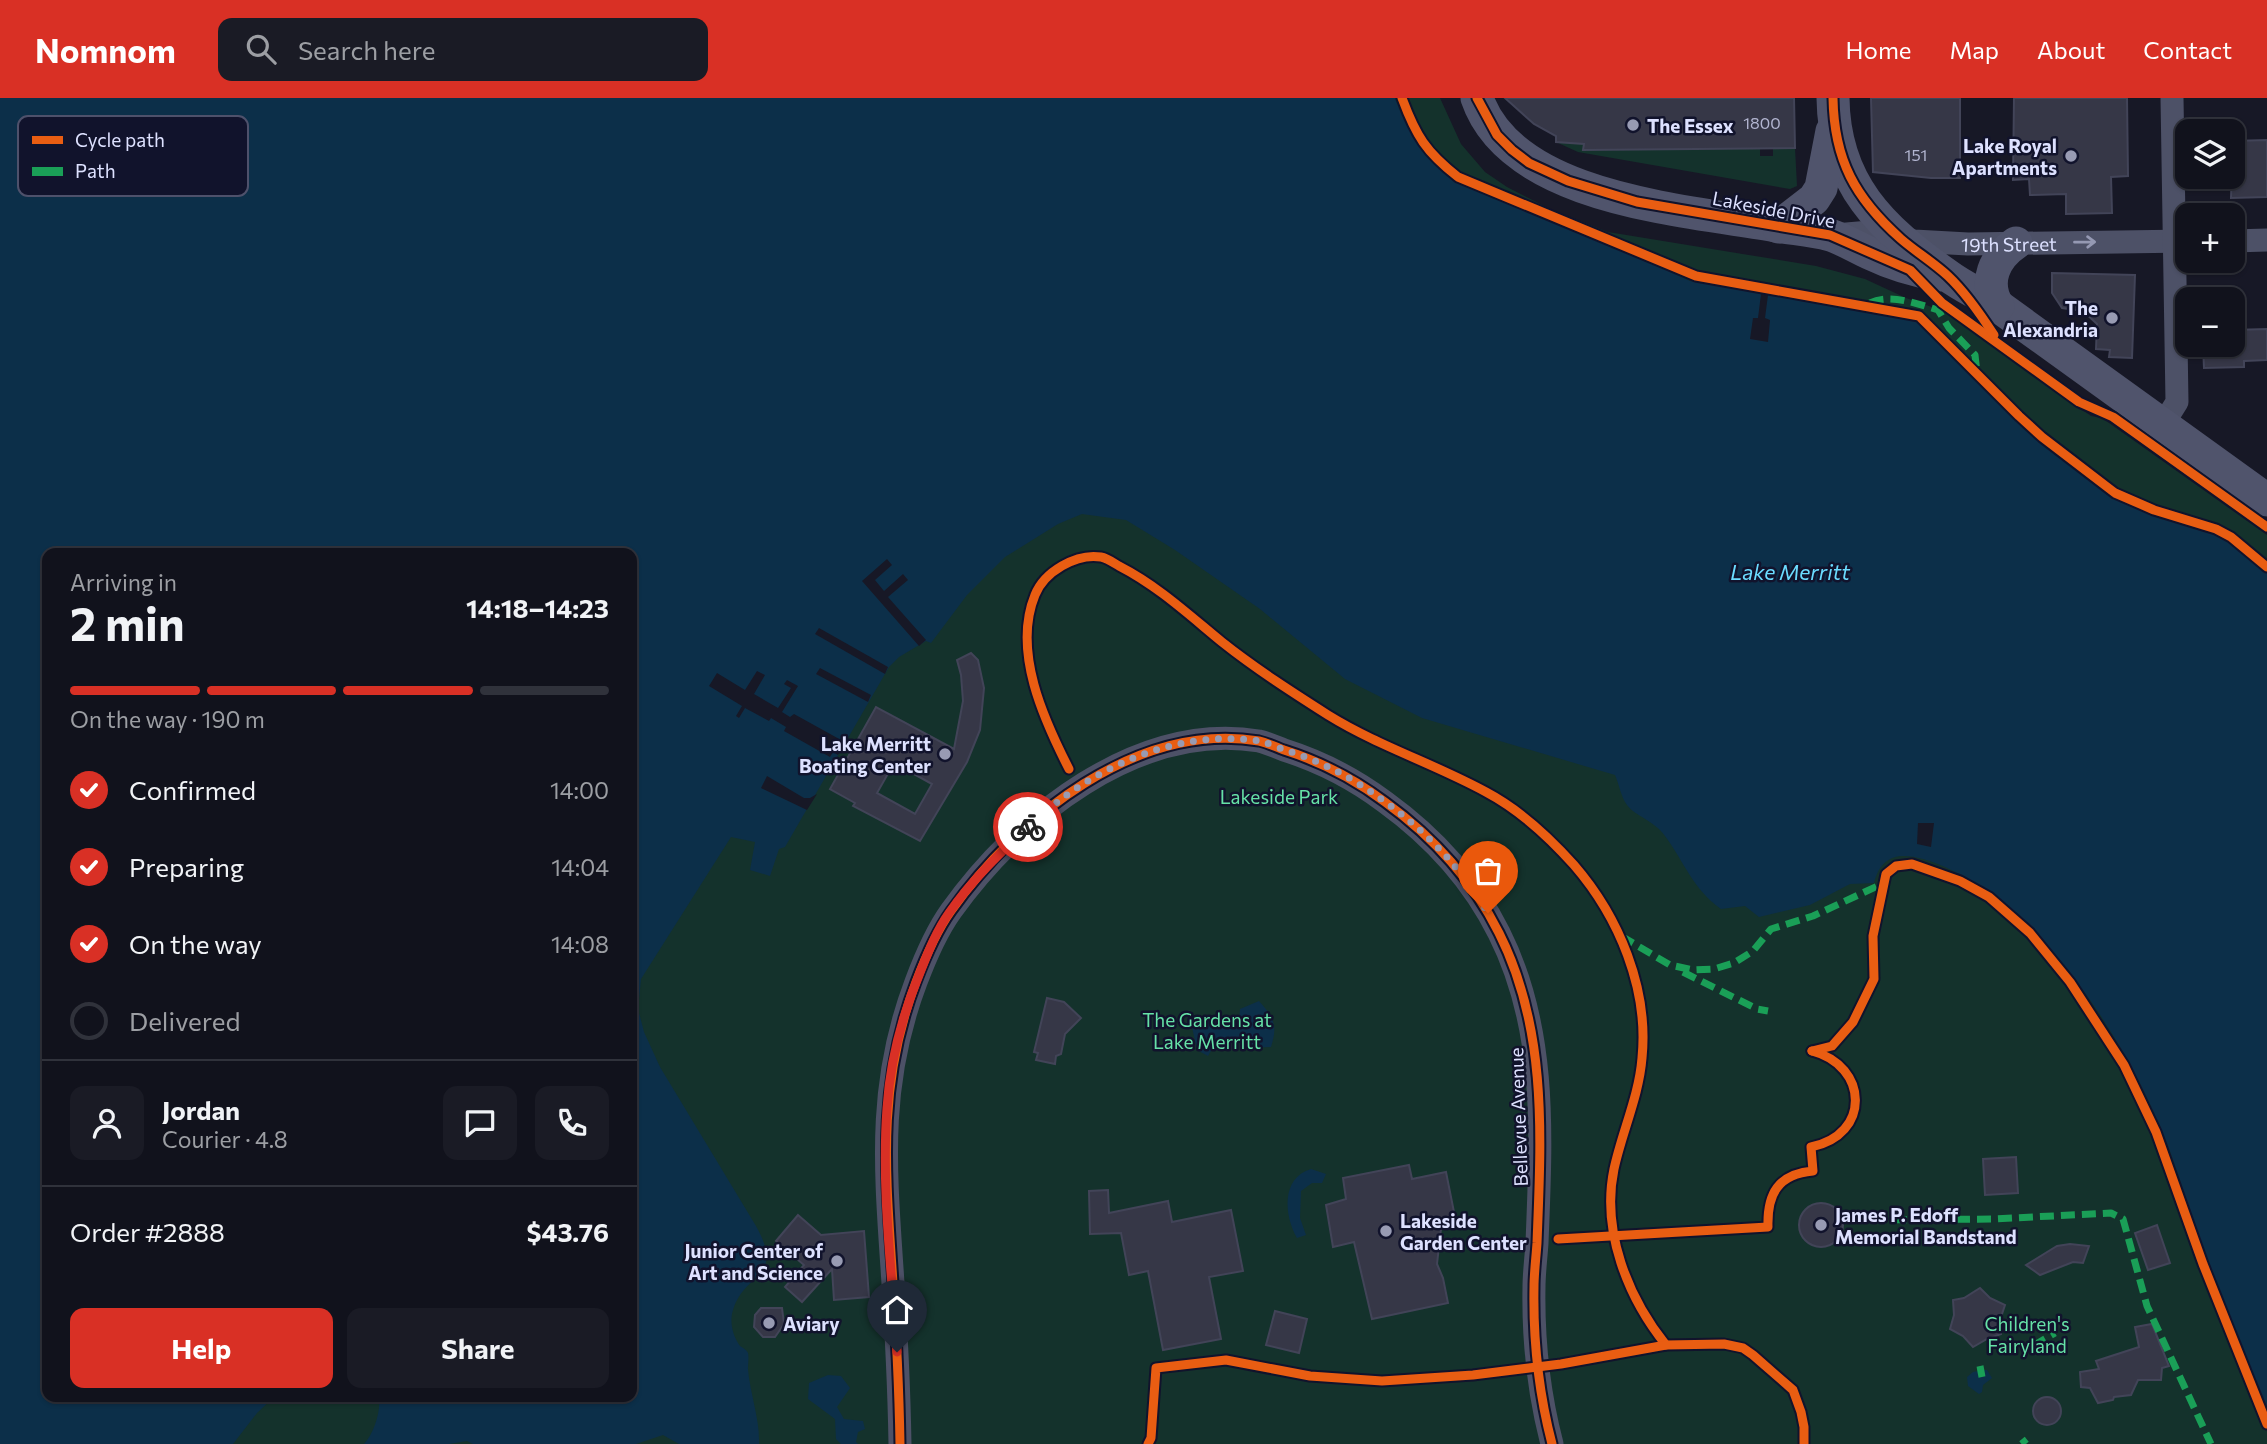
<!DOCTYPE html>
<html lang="en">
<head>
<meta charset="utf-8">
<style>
	body { margin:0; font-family:Commissioner,sans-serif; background:#1a1b25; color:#f1f3f6; height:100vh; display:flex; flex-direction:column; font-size:26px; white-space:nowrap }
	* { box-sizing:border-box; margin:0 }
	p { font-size:23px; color:#9c9ea3 }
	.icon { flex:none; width:38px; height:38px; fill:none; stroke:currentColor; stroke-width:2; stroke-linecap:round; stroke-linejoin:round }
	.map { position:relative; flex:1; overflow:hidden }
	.details { position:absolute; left:42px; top:450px; width:595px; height:854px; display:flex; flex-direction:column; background:#11121c; border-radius:14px; box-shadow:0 2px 5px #0004,0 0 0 2px #30323b }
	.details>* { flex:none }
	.fabs { position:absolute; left:2175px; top:21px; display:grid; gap:14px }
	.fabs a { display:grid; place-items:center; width:70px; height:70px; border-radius:14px; background:#11121c; box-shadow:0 2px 5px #0004,0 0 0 2px #30323b; font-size:35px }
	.pin { position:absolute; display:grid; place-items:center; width:60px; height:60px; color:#fff; margin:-72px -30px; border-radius:50% 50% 50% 0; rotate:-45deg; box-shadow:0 0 7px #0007 }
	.pin .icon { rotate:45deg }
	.courier { position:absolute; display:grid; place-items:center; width:70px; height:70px; margin:-35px; border:5px solid #d93025; border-radius:50%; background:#fff; color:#222; box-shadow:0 2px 9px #0007 }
	.head em { font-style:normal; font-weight:700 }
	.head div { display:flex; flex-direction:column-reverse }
	.head { display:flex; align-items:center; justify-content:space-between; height:119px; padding:0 28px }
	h1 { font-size:46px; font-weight:700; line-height:52px }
	.bar { display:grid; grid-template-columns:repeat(4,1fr); gap:10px 7px; align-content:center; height:84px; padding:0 28px }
	.bar i { height:9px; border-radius:5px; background:#30323b }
	.bar .on { background:#d93025 }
	.bar p { grid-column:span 4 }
	.line { display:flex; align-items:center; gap:18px; padding:0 28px; border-top:2px solid #30323b }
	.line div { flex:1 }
	.round { display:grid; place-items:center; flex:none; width:74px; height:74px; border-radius:14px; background:#1a1b25 }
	ol { padding:0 28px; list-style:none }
	li { display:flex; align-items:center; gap:21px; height:77px }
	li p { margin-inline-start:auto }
	li .icon { padding:7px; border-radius:50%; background:#d93025; color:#fff; stroke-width:4 }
	li:last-child { color:#9c9ea3 }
	li i { width:38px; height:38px; border:4px solid #30323b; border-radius:50% }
	.primary-button { display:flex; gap:14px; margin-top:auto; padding:14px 28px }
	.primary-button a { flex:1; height:80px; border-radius:14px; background:#d93025; color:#fff; font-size:28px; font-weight:700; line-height:80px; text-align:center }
	.primary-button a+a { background:#1a1b25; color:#f1f3f6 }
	header { display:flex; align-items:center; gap:42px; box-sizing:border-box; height:98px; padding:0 35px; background:#d93025; color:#fff }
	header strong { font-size:33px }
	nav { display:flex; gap:38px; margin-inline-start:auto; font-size:24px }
	.search { width:490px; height:63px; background:#1a1b25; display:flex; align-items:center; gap:18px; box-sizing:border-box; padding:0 24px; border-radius:14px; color:#9c9ea3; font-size:26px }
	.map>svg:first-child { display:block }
</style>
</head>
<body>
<header>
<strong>Nomnom</strong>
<div class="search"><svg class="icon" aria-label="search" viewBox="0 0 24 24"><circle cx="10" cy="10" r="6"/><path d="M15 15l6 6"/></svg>Search here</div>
<nav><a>Home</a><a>Map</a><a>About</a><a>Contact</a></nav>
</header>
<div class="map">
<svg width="2267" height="1346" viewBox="0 0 2267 1346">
	<rect width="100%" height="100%" fill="#171826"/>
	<!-- green -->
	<g fill="#14322c" fill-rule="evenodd">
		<path d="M 0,0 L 1440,0 L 1461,46 L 1485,74 L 1507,89 L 1550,111 L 1608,134 L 1816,168 L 1865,181 L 1906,200 L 1949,215 L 2091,318 L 2102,320 L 2267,437 L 2267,1346 L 0,1346 ZM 47,455 L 632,455 L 632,1298 L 47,1298 Z"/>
		<path d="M 1556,44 L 1584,46 L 1583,51 L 1760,50 L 1760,58 L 1773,58 L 1773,50 L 1795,50 L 1797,88 L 1790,91 L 1578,54 Z"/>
	</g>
	<!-- water -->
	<g fill="#0c2f49">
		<path d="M 0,0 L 1395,0 C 1408,36 1428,65 1460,86 L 1605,144 L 1690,183 L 1917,221 L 1929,230 L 2013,317 L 2114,400 L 2147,414 L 2210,431 L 2222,437 L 2267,473 L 2267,1311 C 2246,1261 2224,1210 2205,1158 C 2191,1120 2181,1081 2166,1043 C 2126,941 2033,793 1923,761 C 1898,754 1881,758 1874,785 L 1850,786 L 1810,807 L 1759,819 L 1745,808 L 1721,811 C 1692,790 1685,765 1665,738 C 1655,723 1635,718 1627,707 C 1621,699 1619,686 1615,677 L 1422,620 L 1345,581 L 1260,511 L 1175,452 L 1126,422 L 1082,416 L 1058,426 L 1005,459 L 967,497 L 931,545 L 926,543 L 899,559 L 889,569 L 785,749 L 779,751 L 770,778 L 750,772 L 755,744 L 731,739 L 641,881 L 638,911 L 644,934 L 660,969 L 756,1128 C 786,1181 744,1174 733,1212 C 729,1224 733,1238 740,1248 C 743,1250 747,1252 748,1255 C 749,1258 748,1268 748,1271 C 750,1296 760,1321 759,1346 L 679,1346 L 663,1337 L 636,1346 L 473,1346 L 467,1343 L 449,1346 L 364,1346 C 374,1335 381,1313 379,1299 L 632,1298 L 632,455 L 47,455 L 47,1298 L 274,1299 L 257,1315 L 233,1346 L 0,1346 Z"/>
		<path d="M 1259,903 C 1274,920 1278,927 1271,949 L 1247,950 L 1237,940 L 1215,946 L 1208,958 L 1197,952 L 1192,929 L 1208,918 L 1215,930 L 1239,924 L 1240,911 Z"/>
		<path d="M 1311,1071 L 1326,1076 L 1322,1085 L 1312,1085 L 1301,1093 L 1300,1120 L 1306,1137 L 1297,1140 C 1284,1117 1281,1080 1311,1071 Z"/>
		<path d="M 1983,1272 L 1987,1272 L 1992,1280 L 1983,1287 L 1982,1294 L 1979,1296 L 1968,1288 L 1967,1279 L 1973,1274 Z"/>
		<path d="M 828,1277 L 841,1278 L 850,1290 L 837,1309 L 844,1321 L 863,1323 L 865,1331 L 858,1334 L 856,1344 L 858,1346 L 841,1346 L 836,1341 L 835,1321 L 808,1301 L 809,1285 Z"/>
	</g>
	<!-- pier -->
	<g fill="#171826">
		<path d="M 1761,196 L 1768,197 L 1765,220 L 1770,222 L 1768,244 L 1750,241 L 1753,220 L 1758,220 Z"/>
		<path d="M 887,461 L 892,467 L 875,482 L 884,493 L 903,476 L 908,482 L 888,499 L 926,542 L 919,548 L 862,483 Z"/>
		<path d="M 819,530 L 888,569 L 885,576 L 815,536 Z"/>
		<path d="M 820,570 L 871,597 L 868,604 L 816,576 Z"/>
		<path d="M 757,573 L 765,577 L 754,596 L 778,610 L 791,590 L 784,586 L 787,582 L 798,588 L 782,614 L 790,619 L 794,616 L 841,642 L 838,648 L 841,651 L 838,657 L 833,654 L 830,659 L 784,633 L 786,629 L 771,620 L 769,623 L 745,610 L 739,620 L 736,618 L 742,608 L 709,588 L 717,575 L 745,592 Z"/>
		<path d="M 767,678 L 804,700 L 810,700 L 817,696 L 807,712 L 761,690 Z"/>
		<path d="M 1918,725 L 1934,725 L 1931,749 L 1917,746 Z"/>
	</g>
	<!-- building -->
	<g fill="#363747" stroke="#424458" stroke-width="2" fill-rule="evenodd">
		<path d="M 1505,0 L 1794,0 L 1795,50 L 1583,52 L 1584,46 L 1556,44 L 1556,38 L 1534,26 Z"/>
		<path d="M 1871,0 L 1960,0 L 1960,80 L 1931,80 L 1873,74 Z"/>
		<path d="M 2014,0 L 2127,0 L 2128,78 L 2111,79 L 2112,115 L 2066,116 L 2066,96 L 2030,97 L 2029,81 L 2013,82 Z"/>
		<path d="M 2267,42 L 2267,99 L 2231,100 L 2233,43 Z"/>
		<path d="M 2052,175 L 2135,177 L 2132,260 L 2109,259 L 2110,252 L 2096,251 L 2097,226 L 2083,213 L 2062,210 L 2052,195 Z"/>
		<path d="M 2267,231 L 2267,262 L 2244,263 L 2244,269 L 2204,270 L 2203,247 L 2233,247 L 2233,232 Z"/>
		<path d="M 971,555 L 978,562 L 984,590 L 980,632 L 967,664 L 920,743 L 853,708 L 855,705 L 830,691 L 876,609 L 954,651 L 963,603 L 961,577 L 957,562 ZM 894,665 L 932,686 L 915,716 L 877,695 Z"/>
		<path d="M 1047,900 L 1064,904 L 1081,920 L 1065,936 L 1061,956 L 1056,958 L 1055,966 L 1036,962 L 1038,955 L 1034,954 Z"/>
		<path d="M 2016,1059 L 2018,1095 L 1985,1097 L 1983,1061 Z"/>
		<path d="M 1409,1067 L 1412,1081 L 1446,1074 L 1455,1119 L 1442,1122 L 1437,1166 L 1443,1180 L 1448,1205 L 1372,1221 L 1354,1144 L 1333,1149 L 1326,1107 L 1346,1101 L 1343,1080 Z"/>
		<path d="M 1108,1092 L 1109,1115 L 1168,1103 L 1172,1124 L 1231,1112 L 1243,1173 L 1209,1179 L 1221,1241 L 1163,1252 L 1148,1173 L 1129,1177 L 1121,1135 L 1090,1136 L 1089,1093 Z"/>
		<circle cx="1821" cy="1127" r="22"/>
		<path d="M 798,1117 L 821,1137 L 864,1133 L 869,1199 L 834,1202 L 832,1171 L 802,1204 L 785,1189 L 804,1167 L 776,1143 Z"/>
		<path d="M 2157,1127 L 2170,1165 L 2148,1172 L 2135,1135 Z"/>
		<path d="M 2070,1146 L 2089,1148 L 2083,1165 L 2073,1164 L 2040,1177 L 2026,1167 L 2057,1148 Z"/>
		<path d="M 1980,1190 L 1990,1200 L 2005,1207 L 2000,1222 L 2001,1236 L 1987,1241 L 1973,1249 L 1963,1238 L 1950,1231 L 1954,1217 L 1953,1202 L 1964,1200 Z"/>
		<path d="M 761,1210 L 782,1210 L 784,1226 L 775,1239 L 763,1239 L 754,1229 L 755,1217 Z"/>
		<path d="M 1275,1213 L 1307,1221 L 1299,1255 L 1266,1247 Z"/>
		<path d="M 2152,1226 L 2169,1268 L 2162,1270 L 2161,1282 L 2138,1282 L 2131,1297 L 2114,1299 L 2113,1302 L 2098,1305 L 2090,1290 L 2081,1289 L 2080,1274 L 2099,1271 L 2096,1263 L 2139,1249 L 2135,1229 Z"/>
		<circle cx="2047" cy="1313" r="14"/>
	</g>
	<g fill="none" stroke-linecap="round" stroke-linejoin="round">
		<!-- street -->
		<g stroke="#4d5167" stroke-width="23">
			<path id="s1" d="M 1835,137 L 1870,134 L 1914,143 L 1968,146 L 2188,143"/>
			<path d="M 2233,143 L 2267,142"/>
			<path d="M 2162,328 L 2177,304 L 2172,0"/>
			<path d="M 900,1346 C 899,1287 896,1229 892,1170 C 885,1067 878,984 916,884 C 925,860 936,834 951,813 C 1017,720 1137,623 1259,643 C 1268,645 1276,649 1284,652 C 1322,664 1353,680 1385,704 C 1432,738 1473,783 1499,835 C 1548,932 1541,1040 1537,1145 C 1536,1160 1534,1175 1534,1189 C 1533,1242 1539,1296 1552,1346"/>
		</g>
		<!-- secondary -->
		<g stroke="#50546c" stroke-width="33">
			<path d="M 1477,0 C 1512,102 1686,112 1777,128 C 1794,131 1813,132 1830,137 C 1843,141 1856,149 1869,155 C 1892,166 1914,173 1940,177"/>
			<path d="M 1833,0 C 1834,86 1881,130 1947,177 C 1963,189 1982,197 1998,208 L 2267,402"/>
			<path d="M 1778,129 L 1814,101 L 1821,90 L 1832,33"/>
			<path d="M 1998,208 C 1983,184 1995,159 2016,145"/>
		</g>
		<!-- quiet -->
		<g stroke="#1a9f57" stroke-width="7" stroke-dasharray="14 7" stroke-linecap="butt">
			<path d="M 1870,205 C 1890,195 1918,206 1938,212 L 1949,230 L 1975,257 L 1977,275"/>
			<path d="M 1621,838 L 1670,867 L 1693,872 L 1714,871 L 1734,865 L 1753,853 L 1771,831 L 1813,818 L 1882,786"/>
			<path d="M 1683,874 L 1757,911 L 1768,913"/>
			<path d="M 1872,1122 L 1993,1121 L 2111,1115 L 2123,1121 L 2147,1208 L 2211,1346"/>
			<path d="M 2033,1248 L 2055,1235"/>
			<path d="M 1980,1268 L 1982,1279"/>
			<path d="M 2022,1341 L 2026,1346"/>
		</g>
		<!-- cycleway casing -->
		<g stroke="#11132c" stroke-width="13">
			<g id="cycleway">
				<path d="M 1402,0 C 1416,38 1426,54 1458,79 L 1696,178 L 1919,218 L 2019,318 L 2042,339 L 2115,395 L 2154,412 L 2216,431 L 2231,439 L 2267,469"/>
				<path d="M 1477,0 L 1497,37 L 1512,52 L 1529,65 L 1568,83 L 1637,104 L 1830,137 L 1910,172 L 1942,205 L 2079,304 L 2113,319 L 2267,429"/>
				<path d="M 1833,0 C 1834,62 1855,100 1901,141 C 1916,154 1933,164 1948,178 C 1965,194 1981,217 1994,237"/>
				<path d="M 1069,671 C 1044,622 1012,553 1035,497 C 1044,474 1076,455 1101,459 C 1107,460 1114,465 1119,468 C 1158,488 1189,517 1222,544 C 1256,571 1292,594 1328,617 C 1378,648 1435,666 1486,694 C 1520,712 1549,739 1574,767 C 1619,819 1649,891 1642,960 C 1639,998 1622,1034 1614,1071 C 1601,1133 1628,1200 1666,1247"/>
				<path d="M 1812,953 L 1832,948 L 1853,924 L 1874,881 L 1873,838 L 1886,776 L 1896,768 L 1912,766 L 1960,783 L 1989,799 L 2030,835 L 2070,884 L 2124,967 L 2156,1034 L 2203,1166 L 2267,1326"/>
				<path d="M 1558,1141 L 1768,1129 C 1767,1096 1778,1076 1813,1073 L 1811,1049 C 1871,1037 1869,968 1812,953"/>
				<path d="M 900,1346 C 899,1287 896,1229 892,1170 C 885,1067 878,984 916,884 C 925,860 936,834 951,813 C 1017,720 1137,623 1259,643 C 1268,645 1276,649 1284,652 C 1322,664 1353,680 1385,704 C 1432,738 1473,783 1499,835 C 1548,932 1541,1040 1537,1145 C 1536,1160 1534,1175 1534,1189 C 1533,1242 1539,1296 1552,1346"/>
				<path d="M 1148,1346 L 1151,1340 L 1156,1270 L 1226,1262 L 1310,1278 L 1382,1283 L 1473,1277 L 1561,1266 L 1666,1247 L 1724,1246 L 1743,1250 L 1753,1257 L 1793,1292 L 1801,1314 L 1804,1329 L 1804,1346"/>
			</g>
		</g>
		<!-- cycleway -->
		<use href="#cycleway" stroke="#e95d12" stroke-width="9"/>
	</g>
	<!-- one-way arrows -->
	<defs><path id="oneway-shaft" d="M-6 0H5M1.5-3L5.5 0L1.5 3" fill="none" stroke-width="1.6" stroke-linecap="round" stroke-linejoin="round" transform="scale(1.75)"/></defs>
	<use stroke="#9599b3" href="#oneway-shaft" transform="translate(2085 144) rotate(-1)"/>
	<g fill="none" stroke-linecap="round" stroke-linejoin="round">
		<!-- done -->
		<path stroke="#989bb3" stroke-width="7" stroke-dasharray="0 12.6" d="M 1028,729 C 1088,672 1174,630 1260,643 C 1268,645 1277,649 1285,652 C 1323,664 1351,679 1384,703 C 1426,733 1462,771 1488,815"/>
		<!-- route -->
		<path stroke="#d93025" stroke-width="9" d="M 897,1254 C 892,1174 881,1091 887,1010 C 890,963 903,915 921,872 C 929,852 937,832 949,815 C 971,783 1000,755 1028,729"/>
	</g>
	<!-- markers -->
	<g fill="#989bb3" stroke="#11132c" stroke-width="2.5">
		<circle cx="1633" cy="27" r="7"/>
		<circle cx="2071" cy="58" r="7"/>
		<circle cx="2112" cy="220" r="7"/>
		<circle cx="945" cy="656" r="7"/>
		<circle cx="1821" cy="1127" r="7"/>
		<circle cx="1386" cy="1133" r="7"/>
		<circle cx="837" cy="1163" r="7"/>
		<circle cx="769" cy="1225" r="7"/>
	</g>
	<g text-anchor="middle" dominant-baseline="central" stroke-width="5" stroke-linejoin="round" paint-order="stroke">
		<!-- number labels -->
		<g font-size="16" fill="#b3b6d1">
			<text x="1762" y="24">1800</text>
			<text x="1916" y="56">151</text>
		</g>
		<!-- poi labels -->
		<g font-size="19" font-weight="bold" fill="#dde1ff" stroke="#11132c" text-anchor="start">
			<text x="1647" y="27">The Essex</text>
			<text x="2057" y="47" text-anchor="end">Lake Royal<tspan x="2057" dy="22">Apartments</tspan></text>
			<text x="2098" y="209" text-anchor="end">The<tspan x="2098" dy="22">Alexandria</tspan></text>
			<text x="931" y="645" text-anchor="end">Lake Merritt<tspan x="931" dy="22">Boating Center</tspan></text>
			<text x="1835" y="1116">James P. Edoff<tspan x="1835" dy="22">Memorial Bandstand</tspan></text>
			<text x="1400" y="1122">Lakeside<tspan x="1400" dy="22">Garden Center</tspan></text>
			<text x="823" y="1152" text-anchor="end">Junior Center of<tspan x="823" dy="22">Art and Science</tspan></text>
			<text x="783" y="1225">Aviary</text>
		</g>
		<!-- street labels -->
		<g font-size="19" fill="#dde1ff" stroke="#11132c">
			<text transform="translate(1774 111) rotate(11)">Lakeside Drive</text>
			<text stroke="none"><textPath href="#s1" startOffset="175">19th Street</textPath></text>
			<text transform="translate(1518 1019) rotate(-92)">Bellevue Avenue</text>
		</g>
		<!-- park labels -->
		<g font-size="19" fill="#66e2a7" stroke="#11132c">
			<text x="1279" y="698">Lakeside Park</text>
			<text x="1207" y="921">The Gardens at<tspan x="1207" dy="22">Lake Merritt</tspan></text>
			<text x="2027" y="1225">Children's<tspan x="2027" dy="22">Fairyland</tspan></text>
		</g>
		<!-- water labels -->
		<g font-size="21" font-style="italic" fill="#6bdcff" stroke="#11132c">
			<text x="1790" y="473">Lake Merritt</text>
		</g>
	</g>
	<!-- legend -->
	<rect x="18" y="18" width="230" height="80" rx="10" fill="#11132c" stroke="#4e516b" stroke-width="2"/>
	<rect x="32" y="38" width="31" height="8" fill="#e95d12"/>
	<rect x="32" y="69" width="31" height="9" fill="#1a9f57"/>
	<g font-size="19" fill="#dde1ff">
		<text x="75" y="49">Cycle path</text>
		<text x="75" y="80">Path</text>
	</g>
</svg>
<div class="fabs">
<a><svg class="icon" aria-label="layers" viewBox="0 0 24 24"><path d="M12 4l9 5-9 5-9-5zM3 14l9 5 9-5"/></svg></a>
<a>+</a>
<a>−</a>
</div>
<div class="pin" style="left:1488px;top:815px;background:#ea580c"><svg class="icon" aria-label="bag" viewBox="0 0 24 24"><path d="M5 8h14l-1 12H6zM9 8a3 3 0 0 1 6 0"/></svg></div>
<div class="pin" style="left:897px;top:1254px;background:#1f2937"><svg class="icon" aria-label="home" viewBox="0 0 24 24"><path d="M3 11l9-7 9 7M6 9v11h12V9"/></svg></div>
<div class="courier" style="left:1028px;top:729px"><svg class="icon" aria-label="bike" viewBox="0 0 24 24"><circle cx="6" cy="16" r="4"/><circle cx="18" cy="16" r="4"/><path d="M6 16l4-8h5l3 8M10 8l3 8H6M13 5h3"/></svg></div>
<section class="details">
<div class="head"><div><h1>2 min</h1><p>Arriving in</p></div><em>14:18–14:23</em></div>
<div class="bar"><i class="on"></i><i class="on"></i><i class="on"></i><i></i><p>On the way · 190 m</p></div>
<ol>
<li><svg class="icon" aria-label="check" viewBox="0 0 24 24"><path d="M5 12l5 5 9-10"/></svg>Confirmed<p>14:00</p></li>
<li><svg class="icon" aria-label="check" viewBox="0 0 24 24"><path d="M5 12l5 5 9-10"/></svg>Preparing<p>14:04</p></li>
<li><svg class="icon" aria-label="check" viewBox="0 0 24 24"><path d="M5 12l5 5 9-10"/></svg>On the way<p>14:08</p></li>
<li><i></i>Delivered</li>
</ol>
<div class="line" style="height:126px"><a class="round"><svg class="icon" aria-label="person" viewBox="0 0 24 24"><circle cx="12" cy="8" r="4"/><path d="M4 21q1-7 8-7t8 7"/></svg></a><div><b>Jordan</b><p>Courier · 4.8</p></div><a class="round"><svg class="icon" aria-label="chat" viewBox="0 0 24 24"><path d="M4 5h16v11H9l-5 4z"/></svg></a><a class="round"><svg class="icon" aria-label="phone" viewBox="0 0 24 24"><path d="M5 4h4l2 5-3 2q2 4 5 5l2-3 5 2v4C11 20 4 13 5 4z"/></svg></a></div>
<div class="line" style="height:91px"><div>Order #2888</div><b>$43.76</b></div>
<div class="primary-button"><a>Help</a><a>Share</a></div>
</section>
</div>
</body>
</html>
